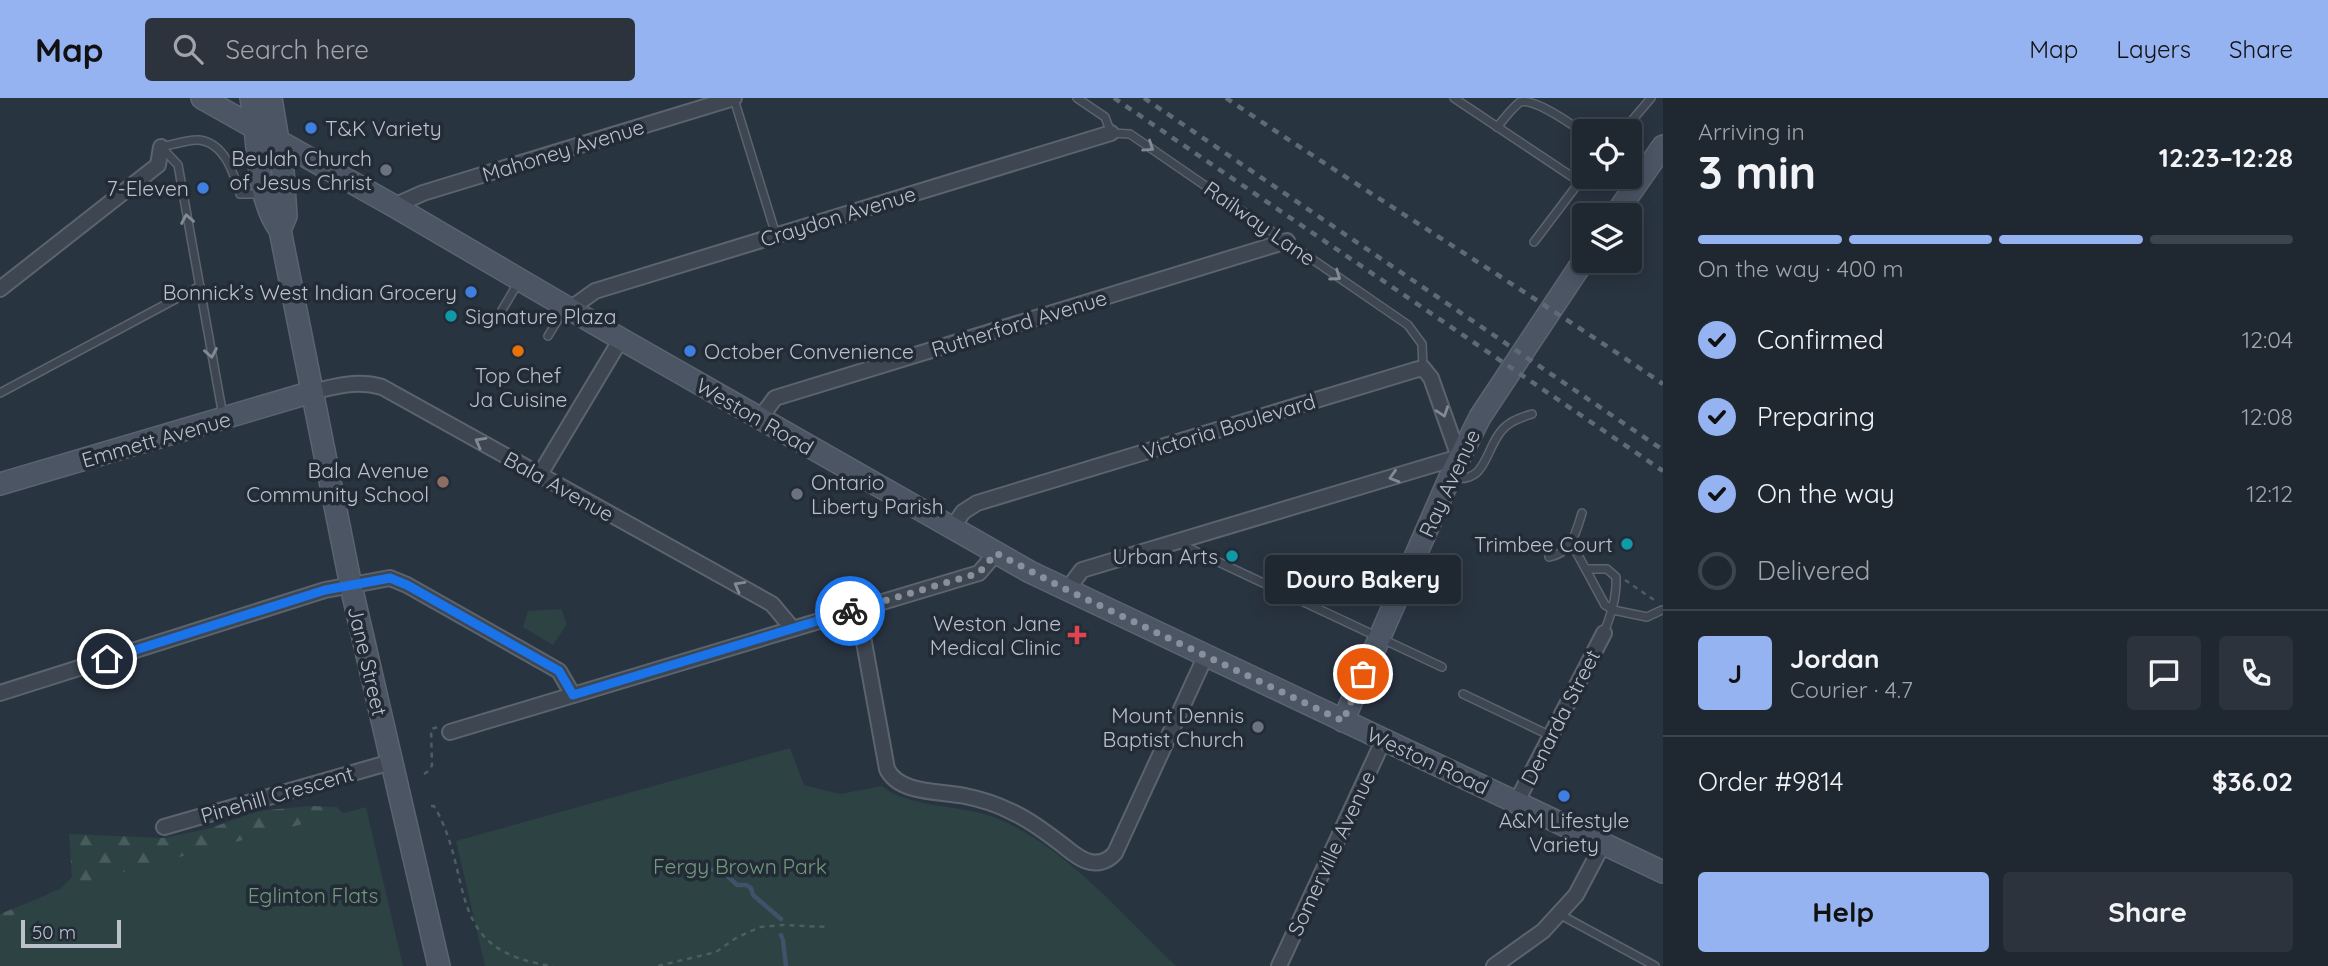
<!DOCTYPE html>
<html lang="en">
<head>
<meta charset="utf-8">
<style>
	body { margin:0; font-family:Quicksand,sans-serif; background:#2c333d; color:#f1f3f6; height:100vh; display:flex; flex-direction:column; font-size:26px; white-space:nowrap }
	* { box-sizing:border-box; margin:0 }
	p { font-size:23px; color:#a1a5ab }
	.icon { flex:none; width:38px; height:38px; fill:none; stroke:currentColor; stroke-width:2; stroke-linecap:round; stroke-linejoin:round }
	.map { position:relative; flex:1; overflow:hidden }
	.details { display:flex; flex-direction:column; background:#1f2731; width:665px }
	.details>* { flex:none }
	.fabs { position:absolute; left:1572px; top:21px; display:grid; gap:14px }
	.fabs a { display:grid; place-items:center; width:70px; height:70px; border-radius:7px; background:#1f2731; box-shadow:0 4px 18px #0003,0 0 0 2px #3c444d; font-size:35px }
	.scale { position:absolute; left:21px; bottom:18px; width:100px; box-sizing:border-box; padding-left:7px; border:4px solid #bac1cb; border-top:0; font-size:19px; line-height:24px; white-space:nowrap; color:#bac1cb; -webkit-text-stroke:5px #222b36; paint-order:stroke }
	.pin { position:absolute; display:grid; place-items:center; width:60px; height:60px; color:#fff; margin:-30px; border:4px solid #fff; border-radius:50%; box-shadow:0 2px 7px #0007 }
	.courier { position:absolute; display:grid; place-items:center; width:70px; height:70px; margin:-35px; border:5px solid #1a73e8; border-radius:50%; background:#fff; color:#222; box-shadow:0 2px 9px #0007 }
	.bubble { position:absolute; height:49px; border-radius:7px; background:#1f2731; box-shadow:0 4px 18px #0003,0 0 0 2px #3c444d; font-size:23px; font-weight:800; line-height:49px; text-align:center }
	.overview em { font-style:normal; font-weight:800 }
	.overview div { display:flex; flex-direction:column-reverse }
	.overview { display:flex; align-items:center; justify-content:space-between; height:119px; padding:0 35px }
	h1 { font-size:46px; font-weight:800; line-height:52px }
	.bar { display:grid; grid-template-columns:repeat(4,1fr); gap:10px 7px; align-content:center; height:84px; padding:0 35px }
	.bar i { height:9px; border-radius:5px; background:#3c444d }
	.bar .on { background:#95b2f1 }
	.bar p { grid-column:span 4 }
	.line { display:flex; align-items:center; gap:18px; padding:0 35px; border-top:2px solid #3c444d }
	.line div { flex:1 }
	.round { display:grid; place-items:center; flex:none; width:74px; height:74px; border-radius:7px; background:#2c333d }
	ol { padding:0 35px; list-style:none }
	li { display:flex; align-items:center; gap:21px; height:77px }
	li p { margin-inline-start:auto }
	li .icon { padding:7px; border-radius:50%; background:#95b2f1; color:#111; stroke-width:4 }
	li:last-child { color:#a1a5ab }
	li i { width:38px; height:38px; border:4px solid #3c444d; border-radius:50% }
	.action { display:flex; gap:14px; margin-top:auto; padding:14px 35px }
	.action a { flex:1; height:80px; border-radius:7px; background:#95b2f1; color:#111; font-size:28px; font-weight:800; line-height:80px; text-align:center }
	.action a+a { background:#2c333d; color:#f1f3f6 }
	header { display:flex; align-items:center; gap:42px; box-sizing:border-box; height:98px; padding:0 35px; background:#95b2f1; color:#111 }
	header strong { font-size:33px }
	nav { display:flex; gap:38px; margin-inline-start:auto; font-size:24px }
	.search { width:490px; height:63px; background:#2c333d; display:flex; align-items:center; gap:18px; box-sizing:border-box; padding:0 24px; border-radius:7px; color:#a1a5ab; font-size:26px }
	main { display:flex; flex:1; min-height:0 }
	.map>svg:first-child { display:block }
</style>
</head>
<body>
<header>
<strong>Map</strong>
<div class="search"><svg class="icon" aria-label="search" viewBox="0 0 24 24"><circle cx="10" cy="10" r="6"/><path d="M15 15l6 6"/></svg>Search here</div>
<nav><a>Map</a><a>Layers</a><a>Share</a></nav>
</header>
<main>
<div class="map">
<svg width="1663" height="868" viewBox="0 0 1663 868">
	<defs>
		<pattern id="forest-firs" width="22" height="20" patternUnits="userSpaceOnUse" patternTransform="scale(1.75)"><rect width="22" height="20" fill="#2c4243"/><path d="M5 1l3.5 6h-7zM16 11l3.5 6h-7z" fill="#485c5d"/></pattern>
	</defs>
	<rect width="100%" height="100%" fill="#293441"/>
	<!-- forest -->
	<path fill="url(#forest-firs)" d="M 309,708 L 337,709 L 347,719 L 0,868 L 0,816 L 59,792 L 72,779 L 69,736 L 164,740 L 211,730 L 258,713 Z"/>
	<!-- park -->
	<g fill="#2c4243">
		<path d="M 561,511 L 567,526 L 553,547 L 523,529 L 528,513 Z"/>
		<path d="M 790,650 L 804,687 L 840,696 L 882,688 C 909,711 964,706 999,721 C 1071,753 1120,816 1176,868 L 485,868 L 456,743 Z"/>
		<path d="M 366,709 L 403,868 L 0,868 L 0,825 L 53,793 Z"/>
	</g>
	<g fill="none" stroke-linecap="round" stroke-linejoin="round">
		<!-- stream -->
		<g stroke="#405269" stroke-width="4.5">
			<path d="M 658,762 L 681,765 L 723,774 L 737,787 L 746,787 L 751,790 L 753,797 L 781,821"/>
			<path d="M 781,837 L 783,842 L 786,868"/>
		</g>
		<!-- lane casing -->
		<g stroke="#5b646e" stroke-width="10">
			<g id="lane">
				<path d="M 1077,0 L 1105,19 L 1111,35 L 1130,36 L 1408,227 L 1422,246 L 1423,270"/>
				<path d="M 1454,0 L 1580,84"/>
				<path d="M 734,1 L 776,137"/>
				<path d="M 1497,29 C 1504,21 1512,10 1520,4 C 1535,0 1571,26 1584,35"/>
				<path d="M 1623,33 L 1651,0"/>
				<path d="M 161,49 L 178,67 L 223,318"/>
				<path d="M 161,49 C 173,47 188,41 199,42 C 225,45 234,76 240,96 L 262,96"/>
				<path d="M 1534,144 L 1584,78"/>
				<path d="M 502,212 L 518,185"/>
				<path d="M 548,238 L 559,220 L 566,214"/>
				<path d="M 0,295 L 200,188"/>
				<path d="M 1452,380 C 1485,385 1484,357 1499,336 C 1507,324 1519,320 1532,316"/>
				<path d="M 1176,444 L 1442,569"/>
				<path d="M 1572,446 L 1605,507 L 1613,512 L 1647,519 L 1662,512"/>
				<path d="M 1549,459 C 1572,455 1576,434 1582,415"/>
				<path d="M 1586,471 L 1607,471 L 1616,479 C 1617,499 1611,516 1604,535"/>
				<path d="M 1463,596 L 1551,638"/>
				<path d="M 1559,816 L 1655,868"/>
			</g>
		</g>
		<!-- street casing -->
		<g stroke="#5b646e" stroke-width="18">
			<g id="street">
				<path d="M 394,108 L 423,95 L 734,0"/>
				<path d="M 0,191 L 158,67 L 161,49"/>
				<path d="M 570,211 L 595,193 L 1111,35"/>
				<path d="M 312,294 C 335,288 358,282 382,289 L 772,506 L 792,530"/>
				<path d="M 760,320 L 775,300 L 1287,143"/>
				<path d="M 539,378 L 621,241"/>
				<path d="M 952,430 L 963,414 L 977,405 L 1415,272 L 1423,270 L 1431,280 L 1459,359 L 1082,472 L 1067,492"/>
				<path d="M 858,511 L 887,671 C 899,696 940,693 965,698 C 980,701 996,706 1010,713 C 1028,721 1044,733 1060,745 C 1068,751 1077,760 1087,763 C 1098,767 1108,763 1115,755 L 1206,557"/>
				<path d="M 0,595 L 325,492 L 390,480 L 407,487 L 559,573 L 573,597"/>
				<path d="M 450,634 L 979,475 L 996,455"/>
				<path d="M 1517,703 L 1604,535"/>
				<path d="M 164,729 L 391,664"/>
				<path d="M 1279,868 L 1383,643"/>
				<path d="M 1494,868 L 1543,833 L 1576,797 L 1603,746"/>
			</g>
		</g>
		<!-- secondary casing -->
		<g stroke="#5b646e" stroke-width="24">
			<g id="secondary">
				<path d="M 202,0 L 394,108 L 621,241 L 1030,474 L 1663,774"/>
				<path d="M 251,0 C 259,41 255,99 280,132 L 351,488 L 439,868"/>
				<path d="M 271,0 L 283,73 L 286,118 L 280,132"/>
				<path d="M 1615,117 L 1663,48"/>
				<path d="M 0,386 L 312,294"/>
				<path d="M 1343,623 L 1450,379 L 1480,319 L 1584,162"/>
			</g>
		</g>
		<!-- path -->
		<g stroke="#4b5f61" stroke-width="2.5" stroke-dasharray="5 5" stroke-linecap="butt">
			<path d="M 1625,482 L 1657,504"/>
			<path d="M 424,676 L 430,672 L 432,667 L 431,631 L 438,629"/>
			<path d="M 431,708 L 434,708 C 476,779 441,853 553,868"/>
			<path d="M 658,868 L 716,854 L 736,840 L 760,829 L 782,827 L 829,829"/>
		</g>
		<!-- lane -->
		<use href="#lane" stroke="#3d4651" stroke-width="7"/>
		<!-- street -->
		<use href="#street" stroke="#3d4651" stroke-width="14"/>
		<!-- secondary -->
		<use href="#secondary" stroke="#4b5564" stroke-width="21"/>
		<!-- rail -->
		<g stroke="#5f6a77" stroke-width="4.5" stroke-dasharray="7 7" stroke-linecap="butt">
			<path d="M 1114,0 L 1663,373"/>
			<path d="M 1144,0 L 1663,352"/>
			<path d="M 1226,0 C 1370,97 1519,188 1663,286"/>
		</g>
	</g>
	<!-- one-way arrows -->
	<defs><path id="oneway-chevron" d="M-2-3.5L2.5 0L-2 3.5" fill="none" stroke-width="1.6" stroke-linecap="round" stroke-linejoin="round" transform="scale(1.75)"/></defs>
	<g stroke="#828a94">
		<use href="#oneway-chevron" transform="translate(1149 49) rotate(34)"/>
		<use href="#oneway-chevron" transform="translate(187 121) rotate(-100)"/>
		<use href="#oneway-chevron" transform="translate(1336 178) rotate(35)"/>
		<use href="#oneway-chevron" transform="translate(211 255) rotate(80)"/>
		<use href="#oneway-chevron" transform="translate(1443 314) rotate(71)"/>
		<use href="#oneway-chevron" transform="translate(480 344) rotate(-151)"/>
		<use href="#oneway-chevron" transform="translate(1394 379) rotate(163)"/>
		<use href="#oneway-chevron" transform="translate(739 488) rotate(-151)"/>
	</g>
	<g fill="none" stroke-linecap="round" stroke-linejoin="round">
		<!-- done -->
		<path stroke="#87909b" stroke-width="7" stroke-dasharray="0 12.6" d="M 850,513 L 979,475 L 996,455 L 1067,492 L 1343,623 L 1363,576"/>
		<!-- route -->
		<path stroke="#1a73e8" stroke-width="9" d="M 107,561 L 325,492 L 390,480 L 407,487 L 559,573 L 573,597 L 850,513"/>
	</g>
	<!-- markers -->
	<g fill="#3f7fe0" stroke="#222b36" stroke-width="2.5">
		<circle cx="311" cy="30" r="7"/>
		<circle cx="203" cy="90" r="7"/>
		<circle cx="471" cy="194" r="7"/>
		<circle cx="690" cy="253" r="7"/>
		<circle cx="1564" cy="698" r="7"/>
	</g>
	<g fill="#6b7280" stroke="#222b36" stroke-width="2.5">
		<circle cx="386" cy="72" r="7"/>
		<circle cx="797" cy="396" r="7"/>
		<circle cx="1258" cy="629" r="7"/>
	</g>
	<g fill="#0f9aa8" stroke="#222b36" stroke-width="2.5">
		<circle cx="451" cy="218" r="7"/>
		<circle cx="1627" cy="446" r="7"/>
		<circle cx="1232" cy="458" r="7"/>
	</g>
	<circle fill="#e8710a" stroke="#222b36" stroke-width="2.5" cx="518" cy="253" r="7"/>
	<circle fill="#8d6e63" stroke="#222b36" stroke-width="2.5" cx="443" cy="384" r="7"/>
	<path fill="#e0444e" stroke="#222b36" stroke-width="2.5" d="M1073.5 526.5h7v7h7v7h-7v7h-7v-7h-7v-7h7z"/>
	<g text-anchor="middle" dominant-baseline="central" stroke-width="7" stroke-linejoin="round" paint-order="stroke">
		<!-- poi labels -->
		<g font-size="21" fill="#bac1cb" stroke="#222b36" text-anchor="end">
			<text x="325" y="30" text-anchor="start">T&amp;K Variety</text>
			<text x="372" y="60">Beulah Church<tspan x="372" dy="24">of Jesus Christ</tspan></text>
			<text x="189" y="90">7-Eleven</text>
			<text x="457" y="194">Bonnick’s West Indian Grocery</text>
			<text x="465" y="218" text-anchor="start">Signature Plaza</text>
			<text x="704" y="253" text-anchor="start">October Convenience</text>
			<text x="518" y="277" text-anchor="middle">Top Chef<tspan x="518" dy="24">Ja Cuisine</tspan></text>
			<text x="429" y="372">Bala Avenue<tspan x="429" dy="24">Community School</tspan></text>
			<text x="811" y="384" text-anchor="start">Ontario<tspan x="811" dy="24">Liberty Parish</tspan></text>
			<text x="1613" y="446">Trimbee Court</text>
			<text x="1218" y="458">Urban Arts</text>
			<text x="1061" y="525">Weston Jane<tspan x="1061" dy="24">Medical Clinic</tspan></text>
			<text x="1244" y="617">Mount Dennis<tspan x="1244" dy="24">Baptist Church</tspan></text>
			<text x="1564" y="722" text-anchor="middle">A&amp;M Lifestyle<tspan x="1564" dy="24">Variety</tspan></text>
		</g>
		<!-- street labels -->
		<g font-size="21" fill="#bac1cb" stroke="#222b36">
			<text transform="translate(563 52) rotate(-17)">Mahoney Avenue</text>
			<text transform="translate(838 118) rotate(-17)">Craydon Avenue</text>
			<text transform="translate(1260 125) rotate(35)">Railway Lane</text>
			<text transform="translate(1019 225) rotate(-17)">Rutherford Avenue</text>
			<text transform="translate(755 318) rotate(30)">Weston Road</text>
			<text transform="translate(1229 328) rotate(-17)">Victoria Boulevard</text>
			<text transform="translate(156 341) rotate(-16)">Emmett Avenue</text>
			<text transform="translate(1449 385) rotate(-65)">Ray Avenue</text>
			<text transform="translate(559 388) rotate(29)">Bala Avenue</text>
			<text transform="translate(368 563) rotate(77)">Jane Street</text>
			<text transform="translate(1560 619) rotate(-63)">Denarda Street</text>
			<text transform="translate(1428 662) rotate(25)">Weston Road</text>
			<text transform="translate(277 696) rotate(-16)">Pinehill Crescent</text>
			<text transform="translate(1331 755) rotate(-65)">Somerville Avenue</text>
		</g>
		<!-- park labels -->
		<g font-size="21" fill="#739a7b" stroke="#222b36">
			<text x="740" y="768">Fergy Brown Park</text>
			<text x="313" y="797">Eglinton Flats</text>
		</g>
	</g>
</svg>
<div class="fabs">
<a><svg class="icon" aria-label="locate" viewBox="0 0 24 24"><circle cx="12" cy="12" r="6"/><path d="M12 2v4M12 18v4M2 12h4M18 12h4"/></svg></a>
<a><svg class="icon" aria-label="layers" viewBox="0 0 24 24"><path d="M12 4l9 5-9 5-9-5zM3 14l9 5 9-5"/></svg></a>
</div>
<div class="scale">50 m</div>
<div class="pin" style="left:1363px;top:576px;background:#ea580c"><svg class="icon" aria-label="bag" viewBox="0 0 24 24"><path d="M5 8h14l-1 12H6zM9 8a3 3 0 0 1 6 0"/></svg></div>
<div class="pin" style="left:107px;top:561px;background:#1f2937"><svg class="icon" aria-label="home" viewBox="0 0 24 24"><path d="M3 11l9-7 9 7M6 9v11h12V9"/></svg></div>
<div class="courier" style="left:850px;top:513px"><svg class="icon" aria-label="bike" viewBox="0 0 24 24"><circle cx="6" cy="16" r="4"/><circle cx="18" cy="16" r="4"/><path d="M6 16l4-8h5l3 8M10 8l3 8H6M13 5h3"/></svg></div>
<div class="bubble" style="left:1265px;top:457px;width:196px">Douro Bakery</div>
</div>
<section class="details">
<div class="overview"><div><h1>3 min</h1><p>Arriving in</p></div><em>12:23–12:28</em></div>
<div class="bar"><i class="on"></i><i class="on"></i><i class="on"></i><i></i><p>On the way · 400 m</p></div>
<ol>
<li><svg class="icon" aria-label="check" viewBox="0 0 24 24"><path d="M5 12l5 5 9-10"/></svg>Confirmed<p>12:04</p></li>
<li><svg class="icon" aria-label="check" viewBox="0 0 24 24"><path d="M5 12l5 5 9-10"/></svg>Preparing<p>12:08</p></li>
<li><svg class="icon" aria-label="check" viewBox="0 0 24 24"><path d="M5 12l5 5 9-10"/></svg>On the way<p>12:12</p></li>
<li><i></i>Delivered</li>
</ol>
<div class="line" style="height:126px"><b class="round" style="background:#95b2f1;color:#111">J</b><div><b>Jordan</b><p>Courier · 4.7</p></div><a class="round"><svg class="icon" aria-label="chat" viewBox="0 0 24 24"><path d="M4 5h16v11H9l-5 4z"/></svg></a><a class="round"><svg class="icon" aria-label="phone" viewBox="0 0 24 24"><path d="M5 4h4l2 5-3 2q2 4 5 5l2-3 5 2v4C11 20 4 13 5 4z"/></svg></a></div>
<div class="line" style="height:91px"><div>Order #9814</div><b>$36.02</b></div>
<div class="action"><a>Help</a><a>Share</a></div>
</section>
</main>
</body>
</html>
